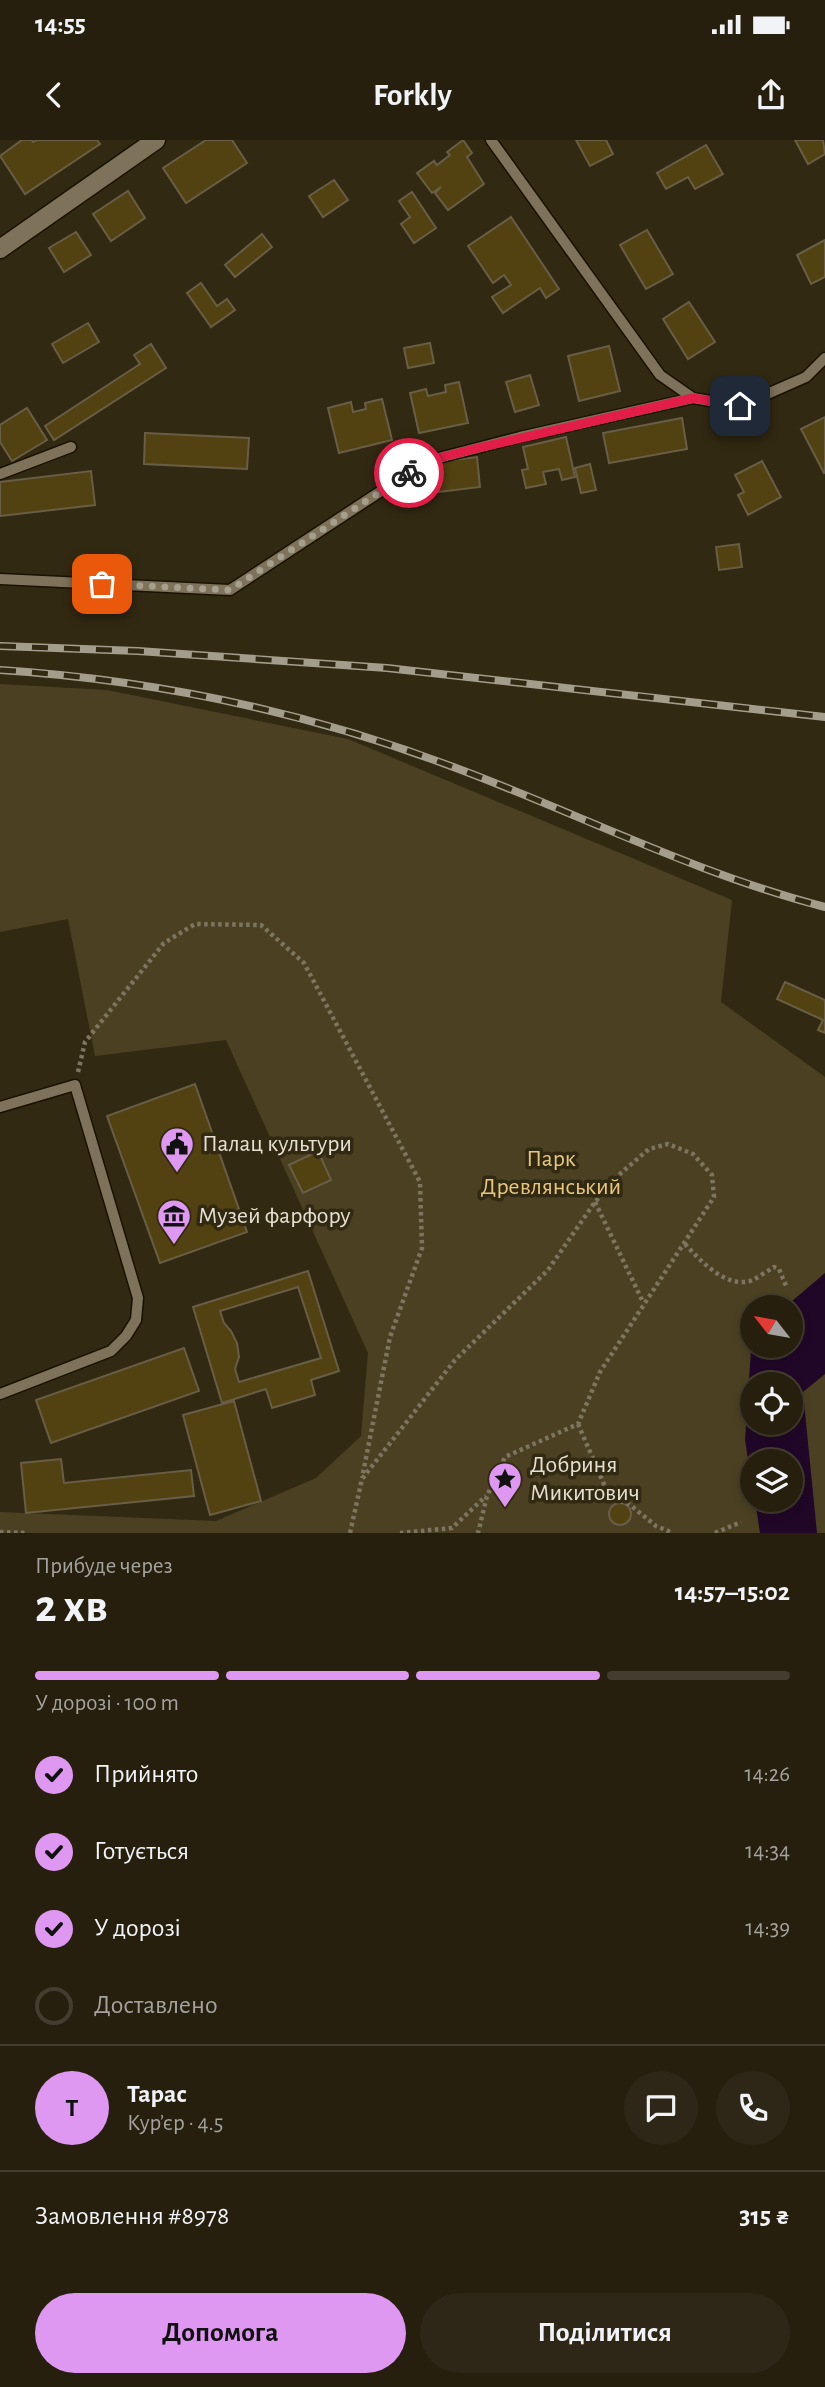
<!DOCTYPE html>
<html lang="uk">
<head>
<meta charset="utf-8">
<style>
	body { margin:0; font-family:"Alegreya Sans",sans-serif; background:#2e2717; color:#f1f3f6; height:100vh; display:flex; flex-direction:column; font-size:26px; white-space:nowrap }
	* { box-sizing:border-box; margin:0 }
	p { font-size:23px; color:#a4a29e }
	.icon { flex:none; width:38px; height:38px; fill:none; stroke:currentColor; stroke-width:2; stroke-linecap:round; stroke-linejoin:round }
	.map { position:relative; height:1393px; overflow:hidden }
	.side { display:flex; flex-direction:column; background:#261f0e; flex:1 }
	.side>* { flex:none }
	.needle { width:46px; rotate:301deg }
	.buttons { position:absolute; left:740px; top:1155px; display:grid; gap:14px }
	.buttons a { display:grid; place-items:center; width:63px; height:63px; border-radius:50%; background:#261f0e; box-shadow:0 4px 10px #0003,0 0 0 2px #423d2e; font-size:35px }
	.pin { position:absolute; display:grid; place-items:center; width:60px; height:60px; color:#fff; margin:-30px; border-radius:14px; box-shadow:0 4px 10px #0006 }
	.courier { position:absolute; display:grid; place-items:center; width:70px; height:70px; margin:-35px; border:5px solid #e11d48; border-radius:50%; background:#fff; color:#222; box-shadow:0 2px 9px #0007 }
	.headline em { font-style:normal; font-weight:700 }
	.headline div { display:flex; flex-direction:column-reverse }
	.headline { display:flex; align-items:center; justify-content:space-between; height:119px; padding:0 35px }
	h1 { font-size:46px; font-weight:700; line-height:52px }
	.bar { display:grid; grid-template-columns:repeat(4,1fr); gap:10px 7px; align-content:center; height:84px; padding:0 35px }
	.bar i { height:9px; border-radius:5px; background:#423d2e }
	.bar .selected { background:#df98f1 }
	.bar p { grid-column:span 4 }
	.line { display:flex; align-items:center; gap:18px; padding:0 35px; border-top:2px solid #423d2e }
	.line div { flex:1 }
	.round { display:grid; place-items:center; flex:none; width:74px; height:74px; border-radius:37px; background:#2e2717 }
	ol { padding:0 35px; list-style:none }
	li { display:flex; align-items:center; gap:21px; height:77px }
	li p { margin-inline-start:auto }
	li .icon { padding:7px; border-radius:50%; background:#df98f1; color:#111; stroke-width:4 }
	li:last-child { color:#a4a29e }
	li i { width:38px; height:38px; border:4px solid #423d2e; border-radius:50% }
	.action { display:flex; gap:14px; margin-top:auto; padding:14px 35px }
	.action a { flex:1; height:80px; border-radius:42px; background:#df98f1; color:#111; font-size:28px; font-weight:700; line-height:80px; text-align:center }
	.action a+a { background:#2e2717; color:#f1f3f6 }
	.status { display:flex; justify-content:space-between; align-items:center; height:49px; padding:0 35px; background:#261f0e; direction:ltr }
	.status svg { height:19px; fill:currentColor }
	header { display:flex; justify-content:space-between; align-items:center; height:91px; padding:0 35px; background:#261f0e; font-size:32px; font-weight:700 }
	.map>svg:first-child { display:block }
</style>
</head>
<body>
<div class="status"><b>14:55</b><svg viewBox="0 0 49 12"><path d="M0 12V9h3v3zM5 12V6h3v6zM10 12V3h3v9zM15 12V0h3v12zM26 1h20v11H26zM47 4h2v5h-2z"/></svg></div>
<header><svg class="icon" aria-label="back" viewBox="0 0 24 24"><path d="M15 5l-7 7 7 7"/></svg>Forkly<svg class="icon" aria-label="share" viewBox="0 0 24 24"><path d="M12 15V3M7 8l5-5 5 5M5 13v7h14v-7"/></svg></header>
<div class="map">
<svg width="825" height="1393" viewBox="0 0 825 1393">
	<rect width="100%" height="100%" fill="#322912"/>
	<!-- green -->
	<path fill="#4c4022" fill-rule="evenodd" d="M 0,544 L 107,550 L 348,599 L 732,760 L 721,862 L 825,937 L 825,1393 L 0,1393 L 0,1372 L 216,1381 L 316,1338 L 361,1296 L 368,1213 L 226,900 L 95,916 L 68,779 L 0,792 ZM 752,1167 L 791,1167 L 791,1206 L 752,1206 ZM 752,1244 L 791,1244 L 791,1283 L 752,1283 ZM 752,1321 L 791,1321 L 791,1360 L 752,1360 Z"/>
	<!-- water -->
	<path fill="#210727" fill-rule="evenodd" d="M 825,1133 L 825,1234 L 803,1252 L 817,1393 L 760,1393 L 755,1360 L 791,1360 L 791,1321 L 752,1321 L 752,1346 L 745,1300 L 752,1195 L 752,1206 L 791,1206 L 791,1167 L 785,1167 ZM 752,1244 L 791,1244 L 791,1283 L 752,1283 Z"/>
	<!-- building -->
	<g fill="#524111" stroke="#685e46" stroke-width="2" fill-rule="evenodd">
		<path d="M 22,0 L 32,0 L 33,2 L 37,0 L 97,0 L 100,4 L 25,54 L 0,16 Z"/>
		<path d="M 206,0 L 232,0 L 247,23 L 186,63 L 163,28 Z"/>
		<path d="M 463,0 L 472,13 L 467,17 L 484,44 L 448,70 L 435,53 L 441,47 L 432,53 L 417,33 L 434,21 L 437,25 L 450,15 L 447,12 Z"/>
		<path d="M 576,0 L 606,0 L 613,14 L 590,26 Z"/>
		<path d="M 795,0 L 823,0 L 825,14 L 808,24 Z"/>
		<path d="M 706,5 L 723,34 L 695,49 L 688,37 L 666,49 L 657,33 Z"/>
		<path d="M 334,40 L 348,60 L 323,77 L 309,56 Z"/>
		<path d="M 128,51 L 145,78 L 111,101 L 93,74 Z"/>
		<path d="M 412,52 L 436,88 L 414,103 L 401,84 L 410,77 L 399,61 Z"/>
		<path d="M 511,77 L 559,149 L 546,158 L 540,148 L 503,173 L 492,157 L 511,145 L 504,135 L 493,143 L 468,106 Z"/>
		<path d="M 647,90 L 673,134 L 646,149 L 620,105 Z"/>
		<path d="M 76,92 L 91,115 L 64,132 L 49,108 Z"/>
		<path d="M 262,94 L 272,107 L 235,137 L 225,125 Z"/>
		<path d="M 825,100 L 825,137 L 811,144 L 797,115 Z"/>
		<path d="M 201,143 L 217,166 L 227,159 L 235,170 L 211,187 L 187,153 Z"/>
		<path d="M 689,162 L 715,202 L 688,219 L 663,179 Z"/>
		<path d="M 88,183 L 99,202 L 63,223 L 52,204 Z"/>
		<path d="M 430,203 L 434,223 L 408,228 L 404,208 Z"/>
		<path d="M 151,204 L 166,228 L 54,300 L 45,286 L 140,224 L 134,215 Z"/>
		<path d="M 609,206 L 620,251 L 579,261 L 568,216 Z"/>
		<path d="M 530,235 L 539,265 L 515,272 L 506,242 Z"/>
		<path d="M 459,242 L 468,283 L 419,293 L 410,253 L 426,249 L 428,256 L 446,252 L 445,245 Z"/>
		<path d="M 382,259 L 392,300 L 339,313 L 328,268 L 351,262 L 353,272 L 366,269 L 365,263 Z"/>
		<path d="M 27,268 L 47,300 L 12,321 L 0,302 L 0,285 Z"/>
		<path d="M 825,277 L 825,332 L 824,333 L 801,289 Z"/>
		<path d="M 682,278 L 687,309 L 609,323 L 603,293 Z"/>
		<path d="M 145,293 L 249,298 L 247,329 L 144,324 Z"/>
		<path d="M 566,297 L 575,337 L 562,340 L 559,329 L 543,332 L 546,344 L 526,348 L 522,330 L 528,329 L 523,307 Z"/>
		<path d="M 477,317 L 480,347 L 439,352 L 436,322 Z"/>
		<path d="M 762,321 L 781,357 L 748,375 L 738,355 L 744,352 L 735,335 Z"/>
		<path d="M 590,324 L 596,350 L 581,353 L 575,328 Z"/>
		<path d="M 91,331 L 95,365 L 0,376 L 0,342 Z"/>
		<path d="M 739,404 L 742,427 L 719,430 L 716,407 Z"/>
		<path d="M 785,842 L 825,860 L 825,893 L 818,890 L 823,880 L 777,859 Z"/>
		<path d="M 195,944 L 247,1092 L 160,1123 L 107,976 Z"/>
		<path d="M 318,1011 L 331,1040 L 303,1053 L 289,1025 Z"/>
		<path d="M 308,1131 L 339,1231 L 311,1240 L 315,1255 L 272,1268 L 266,1249 L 222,1263 L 193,1167 ZM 298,1147 L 321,1218 L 239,1242 L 235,1229 L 239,1217 L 237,1203 L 231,1191 L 224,1183 L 220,1171 Z"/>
		<path d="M 184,1208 L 199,1251 L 51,1303 L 36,1260 Z"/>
		<path d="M 234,1261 L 261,1361 L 210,1375 L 183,1275 Z"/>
		<path d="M 61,1319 L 64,1343 L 191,1330 L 194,1356 L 26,1373 L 21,1323 Z"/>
		<circle cx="620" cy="1374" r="11"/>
	</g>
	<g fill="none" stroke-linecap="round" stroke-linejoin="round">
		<!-- lane casing -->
		<g stroke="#1a1100" stroke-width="13">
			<g id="lane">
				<path d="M 491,0 L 660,235 L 693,258 L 740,266 L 806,237 L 825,218"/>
				<path d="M 0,334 L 71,307"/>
				<path d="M 0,439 L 230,450 L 427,321 L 520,297 L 693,258"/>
				<path d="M 0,967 L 75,945 L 138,1158 L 136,1180 L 126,1196 L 111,1211 L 0,1254"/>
			</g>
		</g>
		<!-- street casing -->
		<g stroke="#1a1100" stroke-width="21">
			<path id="street" d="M 0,109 L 156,0"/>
		</g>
		<!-- path -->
		<g stroke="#7c7561" stroke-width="4.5" stroke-dasharray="3.5 3.5" stroke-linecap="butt">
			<path d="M 78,932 L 85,902 L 164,803 L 195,784 L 261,785 L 304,823 L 420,1042 L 422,1108 L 390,1197 L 362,1338"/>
			<path d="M 595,1062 L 643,1162"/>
			<path d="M 685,1104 C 700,1120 725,1148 750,1141 C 758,1138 767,1131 774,1127 L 779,1129 L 787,1148"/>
			<path d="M 578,1284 L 610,1358 L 629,1364 L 656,1386 L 673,1393"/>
			<path d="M 0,1392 L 27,1393"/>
			<path d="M 350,1393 L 362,1339 L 455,1220 L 548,1130 L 595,1062 L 621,1033 L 649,1009 L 668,1004 L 693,1014 L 712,1035 L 714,1057 L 600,1232 L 578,1284 L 505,1317 L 487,1356 L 478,1393"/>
			<path d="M 400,1393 L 452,1388 L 486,1356"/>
			<path d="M 715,1393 L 741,1382"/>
		</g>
		<!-- lane -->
		<use href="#lane" stroke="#7e735a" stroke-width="10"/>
		<!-- street -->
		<use href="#street" stroke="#7e735a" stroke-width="18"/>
		<!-- rail casing -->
		<g stroke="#a49d8c" stroke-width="8">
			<g id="rail">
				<path d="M 0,506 L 138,511 L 387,528 L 825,577"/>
				<path d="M 0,530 C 159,540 315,574 464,631 C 583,676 700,735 825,767"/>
			</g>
		</g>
		<!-- rail -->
		<use href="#rail" stroke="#322912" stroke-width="5" stroke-dasharray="16" stroke-linecap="butt"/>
	</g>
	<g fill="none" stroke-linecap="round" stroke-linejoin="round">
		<!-- done -->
		<path stroke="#a69f8e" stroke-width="7" stroke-dasharray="0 12.6" d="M 102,444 L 230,450 L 409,333"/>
		<!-- route -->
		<path stroke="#e11d48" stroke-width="9" d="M 409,333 L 427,321 L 474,309 L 693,258 L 740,266"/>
	</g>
	<!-- icons -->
	<defs>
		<g id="civic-pin" transform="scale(1.75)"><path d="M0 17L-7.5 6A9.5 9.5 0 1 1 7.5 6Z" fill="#df98f1" stroke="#322912"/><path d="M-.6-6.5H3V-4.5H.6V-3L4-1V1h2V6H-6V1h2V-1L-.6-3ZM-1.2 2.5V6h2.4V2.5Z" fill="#111"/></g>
		<g id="museum-pin" transform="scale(1.75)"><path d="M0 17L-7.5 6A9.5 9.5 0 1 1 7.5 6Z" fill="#df98f1" stroke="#322912"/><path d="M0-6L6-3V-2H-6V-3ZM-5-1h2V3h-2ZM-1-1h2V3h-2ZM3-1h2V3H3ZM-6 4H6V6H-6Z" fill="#111"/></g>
		<g id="sight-pin" transform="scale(1.75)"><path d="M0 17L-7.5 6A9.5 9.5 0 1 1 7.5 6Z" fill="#df98f1" stroke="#322912"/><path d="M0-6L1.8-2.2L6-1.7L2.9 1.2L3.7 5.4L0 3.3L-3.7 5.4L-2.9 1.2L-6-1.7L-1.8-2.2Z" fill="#111"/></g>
	</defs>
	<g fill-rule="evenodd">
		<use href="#civic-pin" x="177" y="1004"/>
		<use href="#museum-pin" x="174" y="1076"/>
		<use href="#sight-pin" x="505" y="1339"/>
	</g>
	<g text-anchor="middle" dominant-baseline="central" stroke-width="7" stroke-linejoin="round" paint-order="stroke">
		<!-- poi labels -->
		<g font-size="24" fill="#e5dfd1" stroke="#322912" text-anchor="start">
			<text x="202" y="1004">Палац культури</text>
			<text x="198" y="1076">Музей фарфору</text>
			<text x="530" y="1325">Добриня<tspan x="530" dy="28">Микитович</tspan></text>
		</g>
		<!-- park labels -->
		<g font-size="24" fill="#e5c77e" stroke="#322912">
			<text x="551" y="1019">Парк<tspan x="551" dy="28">Древлянський</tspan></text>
		</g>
	</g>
</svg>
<div class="buttons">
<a><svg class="needle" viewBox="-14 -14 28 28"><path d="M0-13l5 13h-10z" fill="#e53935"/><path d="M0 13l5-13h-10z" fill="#a4a29e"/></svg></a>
<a><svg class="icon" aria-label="locate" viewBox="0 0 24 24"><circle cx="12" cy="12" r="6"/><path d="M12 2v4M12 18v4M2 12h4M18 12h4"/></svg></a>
<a><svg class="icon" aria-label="layers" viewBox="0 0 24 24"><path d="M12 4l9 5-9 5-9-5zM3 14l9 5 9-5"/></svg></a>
</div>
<div class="pin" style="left:102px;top:444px;background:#ea580c"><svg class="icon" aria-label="bag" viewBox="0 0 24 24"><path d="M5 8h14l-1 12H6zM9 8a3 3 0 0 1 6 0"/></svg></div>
<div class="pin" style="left:740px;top:266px;background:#1f2937"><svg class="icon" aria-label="home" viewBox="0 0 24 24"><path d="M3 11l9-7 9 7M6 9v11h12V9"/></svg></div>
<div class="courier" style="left:409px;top:333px"><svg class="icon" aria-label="bike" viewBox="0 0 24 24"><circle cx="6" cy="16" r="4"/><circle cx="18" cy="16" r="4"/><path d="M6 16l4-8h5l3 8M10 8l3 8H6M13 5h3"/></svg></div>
</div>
<section class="side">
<div class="headline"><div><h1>2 хв</h1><p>Прибуде через</p></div><em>14:57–15:02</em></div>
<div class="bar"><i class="selected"></i><i class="selected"></i><i class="selected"></i><i></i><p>У дорозі · 100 m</p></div>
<ol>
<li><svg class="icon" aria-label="check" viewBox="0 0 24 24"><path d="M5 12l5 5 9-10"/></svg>Прийнято<p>14:26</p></li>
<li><svg class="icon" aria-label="check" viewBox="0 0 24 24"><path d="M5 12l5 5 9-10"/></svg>Готується<p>14:34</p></li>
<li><svg class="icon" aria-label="check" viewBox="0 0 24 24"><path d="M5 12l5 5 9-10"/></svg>У дорозі<p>14:39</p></li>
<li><i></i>Доставлено</li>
</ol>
<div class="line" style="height:126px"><b class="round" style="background:#df98f1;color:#111">Т</b><div><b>Тарас</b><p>Кур’єр · 4.5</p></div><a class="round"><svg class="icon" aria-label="chat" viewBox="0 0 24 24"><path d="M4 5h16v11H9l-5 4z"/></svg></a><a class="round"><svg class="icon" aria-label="phone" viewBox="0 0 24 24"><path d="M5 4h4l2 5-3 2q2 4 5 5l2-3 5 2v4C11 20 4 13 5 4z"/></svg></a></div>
<div class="line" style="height:91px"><div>Замовлення #8978</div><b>315 ₴</b></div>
<div class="action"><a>Допомога</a><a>Поділитися</a></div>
</section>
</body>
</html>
